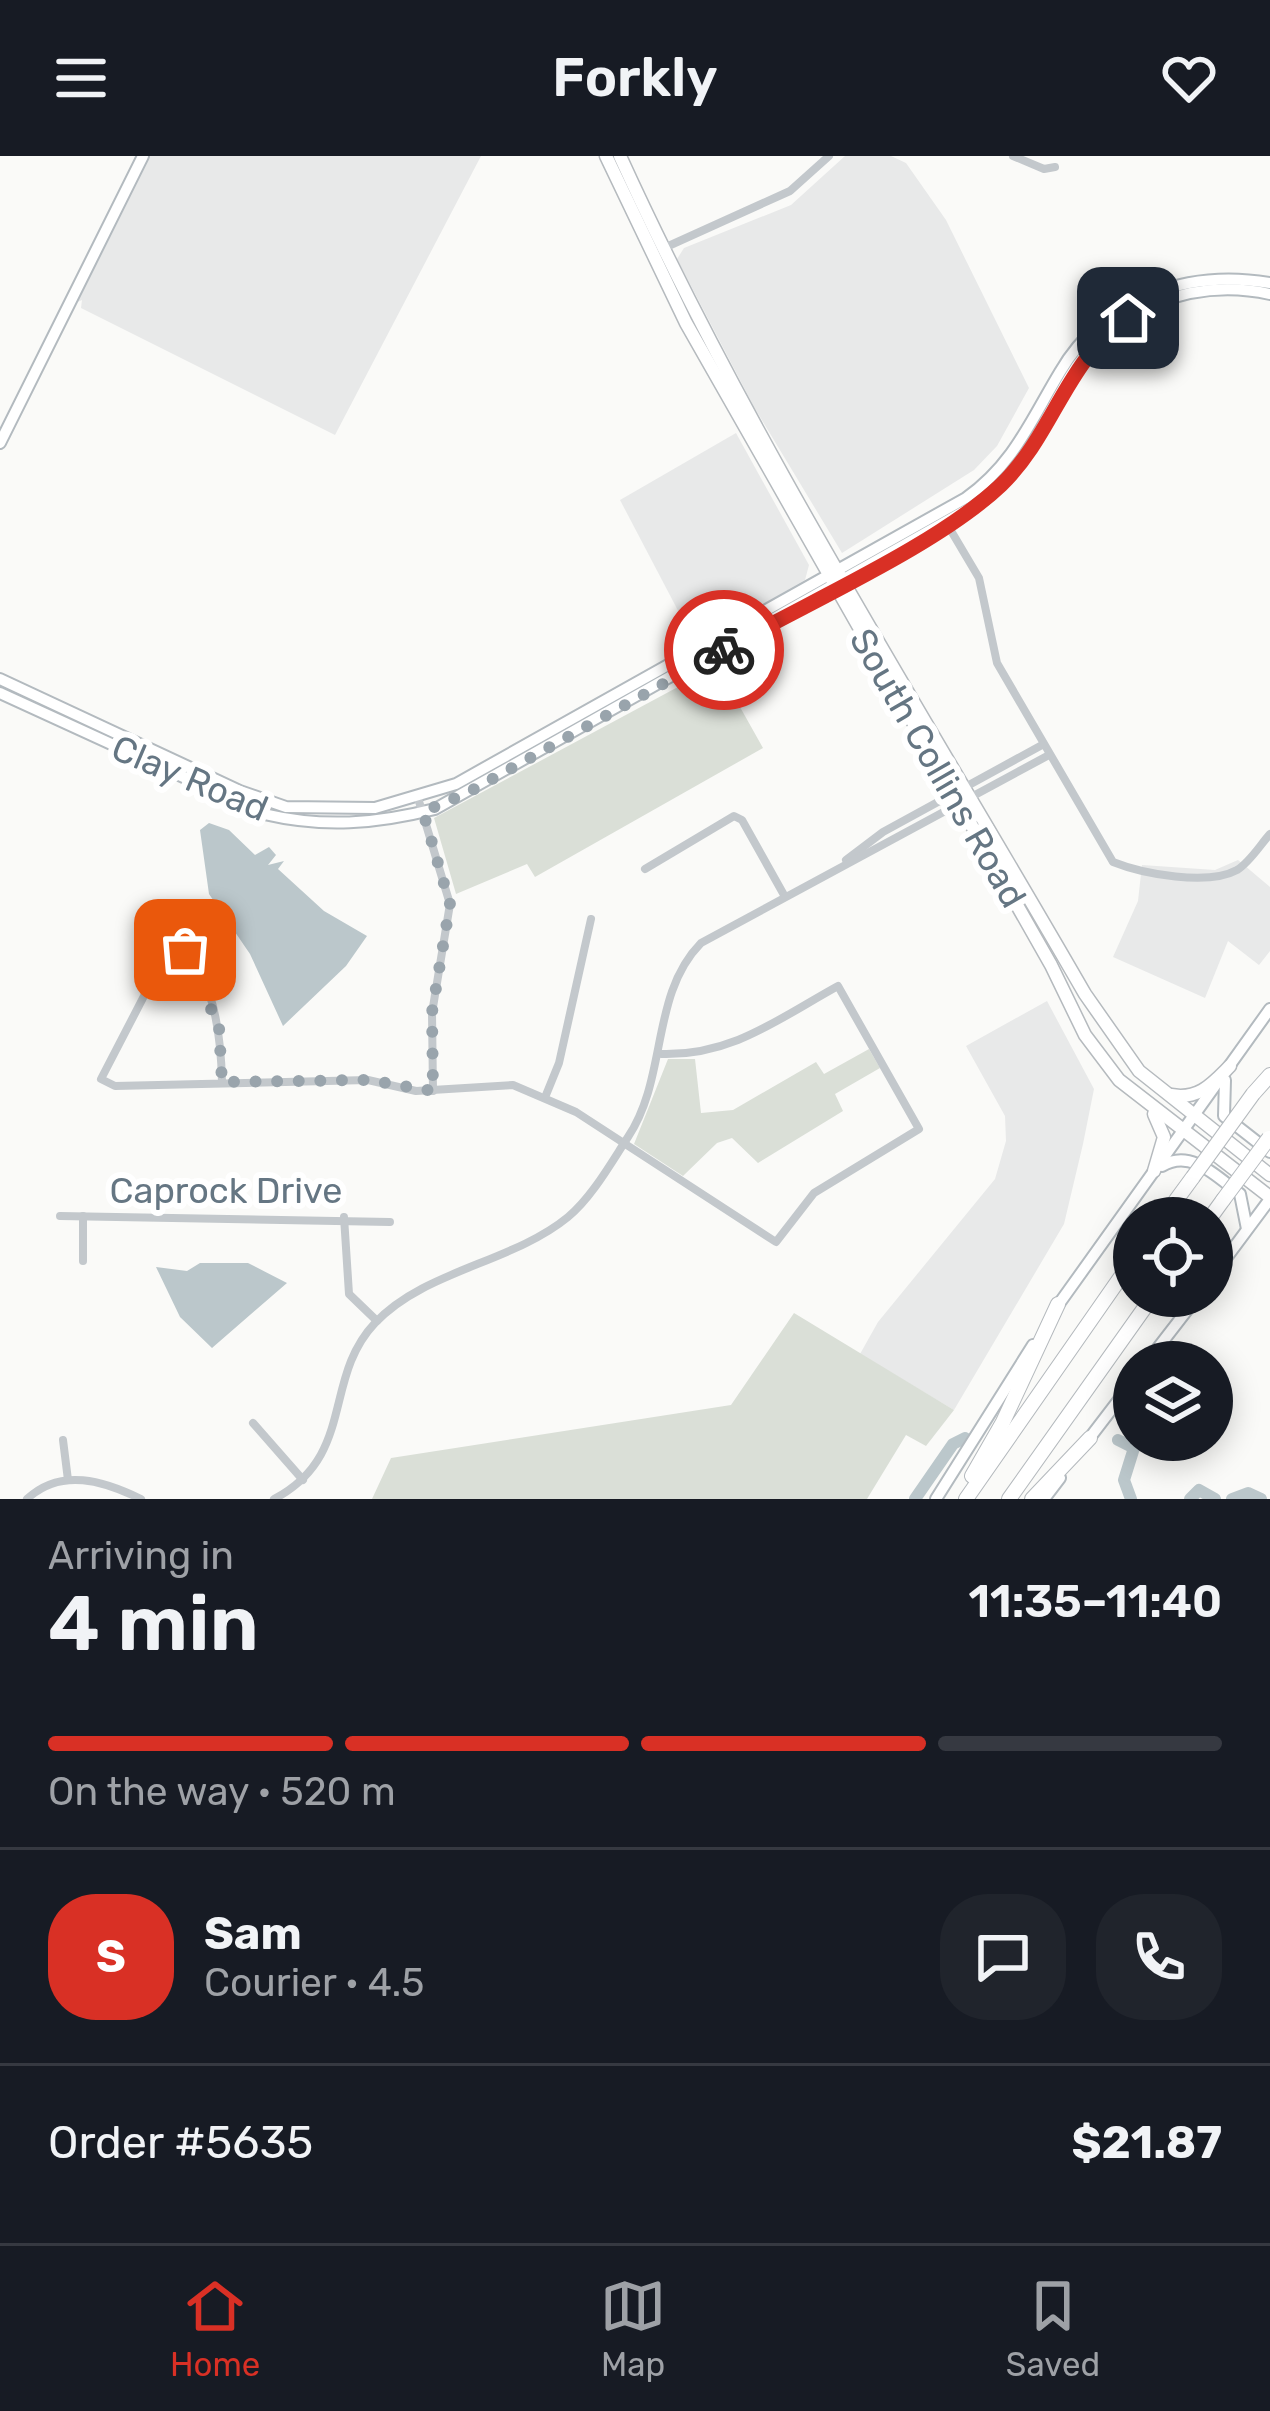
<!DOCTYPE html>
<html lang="en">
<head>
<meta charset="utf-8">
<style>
	body { margin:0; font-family:Rubik,sans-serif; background:#20242c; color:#f1f3f6; height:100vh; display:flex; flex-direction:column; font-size:45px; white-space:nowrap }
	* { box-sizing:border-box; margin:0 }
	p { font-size:39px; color:#9ea1a6 }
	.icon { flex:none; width:66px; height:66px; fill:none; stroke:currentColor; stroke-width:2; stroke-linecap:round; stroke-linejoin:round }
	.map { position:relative; height:1343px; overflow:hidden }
	.drawer { display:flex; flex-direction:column; background:#171b24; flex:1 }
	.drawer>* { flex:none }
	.buttons { position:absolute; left:1113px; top:1041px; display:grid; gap:24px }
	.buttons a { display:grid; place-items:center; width:120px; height:120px; border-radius:50%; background:#171b24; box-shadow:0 6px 30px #0003; font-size:60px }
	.pin { position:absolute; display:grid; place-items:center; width:102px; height:102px; color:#fff; margin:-51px; border-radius:24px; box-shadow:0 6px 18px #0006 }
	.courier { position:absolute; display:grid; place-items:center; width:120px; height:120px; margin:-60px; border:9px solid #d93025; border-radius:50%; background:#fff; color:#222; box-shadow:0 3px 15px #0007 }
	.head em { font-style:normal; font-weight:600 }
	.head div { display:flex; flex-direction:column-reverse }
	.head { display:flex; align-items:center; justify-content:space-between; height:204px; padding:0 48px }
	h1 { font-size:78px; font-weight:600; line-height:90px }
	.bar { display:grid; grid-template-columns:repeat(4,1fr); gap:18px 12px; align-content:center; height:144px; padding:0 48px }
	.bar i { height:15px; border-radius:9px; background:#363941 }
	.bar .selected { background:#d93025 }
	.bar p { grid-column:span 4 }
	.line { display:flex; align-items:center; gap:30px; padding:0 48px; border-top:3px solid #363941 }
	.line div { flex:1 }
	.round { display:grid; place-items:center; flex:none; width:126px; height:126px; border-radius:48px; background:#20242c }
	header { display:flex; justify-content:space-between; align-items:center; height:156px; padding:0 48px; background:#171b24; font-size:54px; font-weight:600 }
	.tabs { display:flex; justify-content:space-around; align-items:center; height:168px; border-top:3px solid #363941; background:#171b24; font-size:33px; color:#9ea1a6 }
	.tabs a { display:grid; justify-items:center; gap:6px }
	.tabs .selected { color:#d93025 }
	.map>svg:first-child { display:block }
</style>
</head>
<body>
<header><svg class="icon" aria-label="menu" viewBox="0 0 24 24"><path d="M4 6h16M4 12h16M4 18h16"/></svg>Forkly<svg class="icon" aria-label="heart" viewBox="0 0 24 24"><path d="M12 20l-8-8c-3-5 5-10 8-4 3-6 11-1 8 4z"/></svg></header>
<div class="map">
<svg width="1270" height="1343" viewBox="0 0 1270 1343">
	<rect width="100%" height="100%" fill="#fafaf8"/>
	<!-- built -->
	<g fill="#e8e9e9">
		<path d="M 146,0 L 481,0 L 335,279 L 81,152 L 82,144 L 73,148 Z"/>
		<path d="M 845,0 L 891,0 L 906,7 L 946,64 L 1029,232 L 997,290 L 974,314 L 842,397 L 754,251 L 677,103 L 684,92 L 791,49 Z"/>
		<path d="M 736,277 L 809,409 L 805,424 L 695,487 L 620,344 Z"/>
		<path d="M 1238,704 L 1270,731 L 1270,795 L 1259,809 L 1228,785 L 1205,842 L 1113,801 L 1138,745 L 1142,709 L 1215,714 Z"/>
		<path d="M 1047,845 L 1094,933 L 1083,988 L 1064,1068 L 954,1254 L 860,1198 L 878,1166 L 995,1023 L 1006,985 L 1005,960 L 966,890 Z"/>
	</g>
	<!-- green -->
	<g fill="#dadfd7">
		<path d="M 717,510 L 763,592 L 535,721 L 527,708 L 456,738 L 434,662 Z"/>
		<path d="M 869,893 L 880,912 L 835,938 L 843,955 L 758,1007 L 732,982 L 717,987 L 683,1020 L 634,988 L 668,903 L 695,903 L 701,957 L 733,954 L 816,906 L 824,918 Z"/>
		<path d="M 794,1157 L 954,1254 L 926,1290 L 906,1279 L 867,1343 L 372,1343 L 391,1302 L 731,1249 Z"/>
	</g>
	<!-- water -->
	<g fill="#bbc7cb">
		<path d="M 209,667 L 229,674 L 255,699 L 269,691 L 276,699 L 268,709 L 284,705 L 278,713 L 324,755 L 367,780 L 346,810 L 283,870 L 250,798 L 209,738 L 200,674 Z"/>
		<path d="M 200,1107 L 248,1107 L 287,1127 L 212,1192 L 180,1161 L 156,1111 L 187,1115 Z"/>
	</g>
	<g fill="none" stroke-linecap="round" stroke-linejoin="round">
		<!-- river -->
		<g stroke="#bbc7cb" stroke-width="12">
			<path d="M 1118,1284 L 1134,1292 L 1124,1324 L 1131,1343"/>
			<path d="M 915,1343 L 953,1288 L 965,1282"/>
			<path d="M 1190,1343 L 1199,1334 L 1215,1343"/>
			<path d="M 1232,1343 L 1248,1337 L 1261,1343"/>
		</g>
		<!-- secondary casing -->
		<g stroke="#b3babf" stroke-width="14">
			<g id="secondary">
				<path d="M 0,287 L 143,0"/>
				<path d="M 0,523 L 240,635 L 286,651 L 375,652 L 456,628 L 966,342 C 1014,308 1031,264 1060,216 C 1104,141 1188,113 1270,127"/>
				<path d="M 0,537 L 264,658 C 324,672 375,668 435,653 L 984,344 C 1026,310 1042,267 1069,222 C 1110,153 1192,121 1270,138"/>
				<path d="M 1225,924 L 1224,960 L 1270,996"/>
				<path d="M 1162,1010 C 1191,992 1217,1021 1240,1038 L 1247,1073"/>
				<path d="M 1212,1121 L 1270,1043"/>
				<path d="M 1056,1152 L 1270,853"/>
				<path d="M 1147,1206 L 1198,1140"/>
				<path d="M 1085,1288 L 1134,1224"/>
				<path d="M 936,1343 L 1033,1189"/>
				<path d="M 1044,1343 L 1060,1322"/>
			</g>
		</g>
		<!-- primary casing -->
		<g stroke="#b5babe" stroke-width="15">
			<g id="primary">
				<path d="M 606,0 L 686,167 L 1051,809 L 1085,879 L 1119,924 L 1270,1041"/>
				<path d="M 620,0 C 752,290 926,562 1085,838 L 1139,915 L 1270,1019"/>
				<path d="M 1171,939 C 1199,944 1212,928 1230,910"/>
				<path d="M 1154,1015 L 1164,981 L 1154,958"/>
			</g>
		</g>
		<!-- highway casing -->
		<g stroke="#b4b9bd" stroke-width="16">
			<g id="highway">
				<path d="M 1253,938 L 1270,919"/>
				<path d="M 1163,1062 L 1193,1021"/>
				<path d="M 1210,1062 L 1223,1044"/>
				<path d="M 972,1320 L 1003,1266 L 1058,1148"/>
				<path d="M 966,1343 L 1134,1102"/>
				<path d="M 1009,1343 L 1153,1140"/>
				<path d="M 1032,1343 L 1090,1282"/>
			</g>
		</g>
		<!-- street -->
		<g stroke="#c3c8cc" stroke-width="8">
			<path d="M 1013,0 L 1044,13 L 1055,11"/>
			<path d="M 664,92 L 790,35 L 829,0"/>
			<path d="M 947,368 L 979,422 L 997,507 L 1113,706 C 1143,718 1208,730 1237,714 C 1250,706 1260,689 1270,678"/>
			<path d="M 418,642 L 450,748 L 432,857 L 433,935"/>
			<path d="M 846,704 L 883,676 L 1042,589"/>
			<path d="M 645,713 L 734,660 L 742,664 L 784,739"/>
			<path d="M 222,926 C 221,882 214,810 172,786 L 101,923 L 115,930 L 368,924 L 416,935 L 513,929 L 576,956 L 776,1086 L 814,1037 L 919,973 L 838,830 C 778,863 732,900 661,898"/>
			<path d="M 546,939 L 559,907 L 591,763"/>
			<path d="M 60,1060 L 390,1066"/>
			<path d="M 83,1060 L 83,1105"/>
			<path d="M 344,1061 L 349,1138 L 377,1165"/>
			<path d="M 253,1267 L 303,1324"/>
			<path d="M 63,1284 L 68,1324"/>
			<path d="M 27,1343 C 61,1311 104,1325 141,1343"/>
			<path d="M 274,1343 C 356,1300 322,1223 375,1167 C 425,1114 512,1107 568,1061 C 592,1041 611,1007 628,981 C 668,921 650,839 701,787 L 1049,599"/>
		</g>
		<!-- secondary -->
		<use href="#secondary" stroke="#fff" stroke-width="10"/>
		<!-- primary -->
		<use href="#primary" stroke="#fff" stroke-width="12"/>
		<!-- highway -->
		<use href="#highway" stroke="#fff" stroke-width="14"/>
		<!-- highway-bridge casing -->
		<g stroke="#b4b9bd" stroke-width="16" stroke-linecap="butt">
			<g id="highway-bridge">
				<path d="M 1193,1021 L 1253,938"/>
				<path d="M 1223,1044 L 1269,982"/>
			</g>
		</g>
		<!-- highway-bridge -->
		<use href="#highway-bridge" stroke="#fff" stroke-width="14"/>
	</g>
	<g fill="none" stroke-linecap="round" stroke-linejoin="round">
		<!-- done -->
		<path stroke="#99a4ac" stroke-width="12" stroke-dasharray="0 21.6" d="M 185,794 L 219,871 L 222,926 L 368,924 L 433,935 L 432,856 L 450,748 L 423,656 L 469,636 L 724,494"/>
		<!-- route -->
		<path stroke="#d93025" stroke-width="15" d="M 724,494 C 804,448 937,390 1001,329 C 1054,278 1065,205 1128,162"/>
	</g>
	<g text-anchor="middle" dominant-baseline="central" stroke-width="12" stroke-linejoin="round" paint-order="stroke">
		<!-- street labels -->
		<g font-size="36" fill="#657683" stroke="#fff">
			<text transform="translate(938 612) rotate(60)">South Collins Road</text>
			<text transform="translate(190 622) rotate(23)">Clay Road</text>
			<text x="226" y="1034">Caprock Drive</text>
		</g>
	</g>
</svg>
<div class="buttons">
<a><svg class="icon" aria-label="locate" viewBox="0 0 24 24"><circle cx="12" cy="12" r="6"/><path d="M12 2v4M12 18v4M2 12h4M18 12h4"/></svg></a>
<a><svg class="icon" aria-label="layers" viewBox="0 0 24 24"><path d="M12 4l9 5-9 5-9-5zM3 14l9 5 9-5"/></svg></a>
</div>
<div class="pin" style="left:185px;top:794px;background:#ea580c"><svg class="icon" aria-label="bag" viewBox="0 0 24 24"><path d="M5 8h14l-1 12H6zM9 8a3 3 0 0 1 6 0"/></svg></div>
<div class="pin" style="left:1128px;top:162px;background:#1f2937"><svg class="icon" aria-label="home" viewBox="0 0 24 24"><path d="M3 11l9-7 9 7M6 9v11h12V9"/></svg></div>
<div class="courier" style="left:724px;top:494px"><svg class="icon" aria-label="bike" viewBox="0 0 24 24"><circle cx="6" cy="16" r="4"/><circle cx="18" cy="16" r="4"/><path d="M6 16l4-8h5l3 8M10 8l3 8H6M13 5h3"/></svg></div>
</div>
<section class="drawer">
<div class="head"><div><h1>4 min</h1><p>Arriving in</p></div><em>11:35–11:40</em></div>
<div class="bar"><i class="selected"></i><i class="selected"></i><i class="selected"></i><i></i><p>On the way · 520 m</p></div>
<div class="line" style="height:216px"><b class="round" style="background:#d93025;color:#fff">S</b><div><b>Sam</b><p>Courier · 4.5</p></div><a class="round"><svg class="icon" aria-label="chat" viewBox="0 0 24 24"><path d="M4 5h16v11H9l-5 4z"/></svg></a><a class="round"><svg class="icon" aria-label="phone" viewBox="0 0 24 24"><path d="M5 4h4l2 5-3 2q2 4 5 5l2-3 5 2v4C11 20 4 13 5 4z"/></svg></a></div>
<div class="line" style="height:156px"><div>Order #5635</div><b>$21.87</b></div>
</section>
<nav class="tabs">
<a class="selected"><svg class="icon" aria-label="home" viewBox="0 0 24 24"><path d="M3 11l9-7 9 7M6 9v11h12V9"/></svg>Home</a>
<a><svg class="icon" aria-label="map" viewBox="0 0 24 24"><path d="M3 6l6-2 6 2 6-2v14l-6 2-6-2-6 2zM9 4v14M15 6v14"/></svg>Map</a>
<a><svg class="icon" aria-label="saved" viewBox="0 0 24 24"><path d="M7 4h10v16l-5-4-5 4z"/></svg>Saved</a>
</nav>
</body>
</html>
